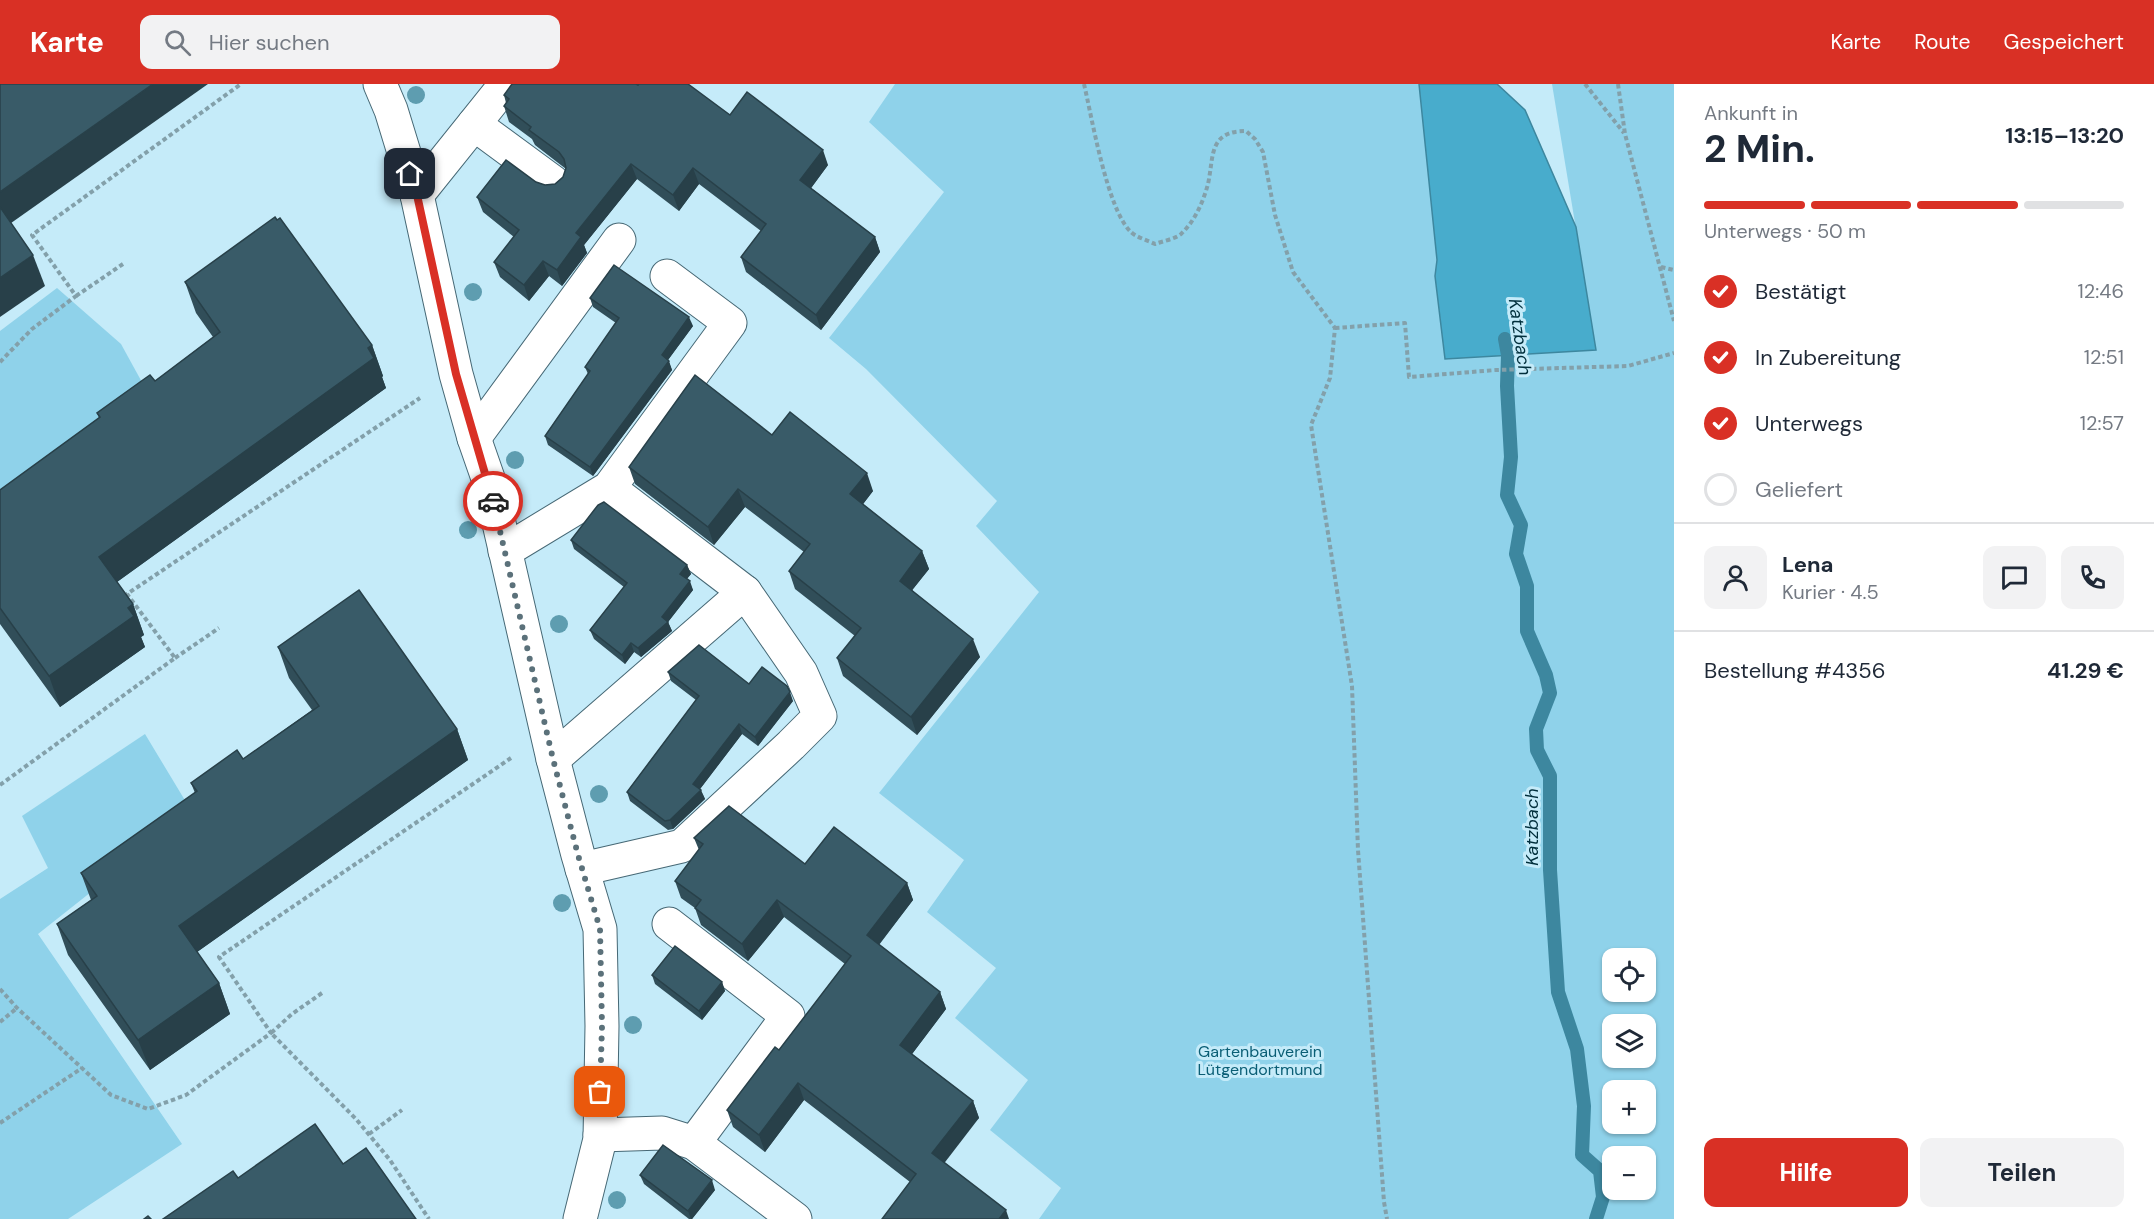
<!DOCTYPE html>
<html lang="de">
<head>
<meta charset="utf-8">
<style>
	body { margin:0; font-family:"DM Sans",sans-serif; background:#f2f2f3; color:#1f2937; height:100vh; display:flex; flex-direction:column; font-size:22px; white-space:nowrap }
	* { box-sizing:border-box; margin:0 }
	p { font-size:20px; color:#747a83 }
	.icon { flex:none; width:33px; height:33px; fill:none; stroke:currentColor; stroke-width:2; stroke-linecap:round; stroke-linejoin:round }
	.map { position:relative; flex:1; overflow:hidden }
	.sheet { display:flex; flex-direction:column; background:#fff; width:480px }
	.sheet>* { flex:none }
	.tools { position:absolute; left:1602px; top:864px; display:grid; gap:12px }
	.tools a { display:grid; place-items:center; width:54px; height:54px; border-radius:12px; background:#fff; box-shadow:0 2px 4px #0004; font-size:30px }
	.pin { position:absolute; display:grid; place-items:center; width:51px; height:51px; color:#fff; margin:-26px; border-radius:12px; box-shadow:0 3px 9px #0006 }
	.courier { position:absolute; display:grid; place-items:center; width:60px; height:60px; margin:-30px; border:4px solid #d93025; border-radius:50%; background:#fff; color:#222; box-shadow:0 2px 8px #0007 }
	.head em { font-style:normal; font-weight:700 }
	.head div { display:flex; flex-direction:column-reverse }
	.head { display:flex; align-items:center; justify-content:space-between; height:102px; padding:0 30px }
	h1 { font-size:39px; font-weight:700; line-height:45px }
	.bar { display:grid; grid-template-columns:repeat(4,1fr); gap:9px 6px; align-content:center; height:72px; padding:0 30px }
	.bar i { height:8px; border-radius:4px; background:#e0e1e3 }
	.bar .active { background:#d93025 }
	.bar p { grid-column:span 4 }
	.line { display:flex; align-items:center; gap:15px; padding:0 30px; border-top:2px solid #e0e1e3 }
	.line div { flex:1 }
	.round { display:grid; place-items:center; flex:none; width:63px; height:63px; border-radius:12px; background:#f2f2f3 }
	ol { padding:0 30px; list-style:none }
	li { display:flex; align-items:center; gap:18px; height:66px }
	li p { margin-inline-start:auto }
	li .icon { padding:6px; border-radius:50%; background:#d93025; color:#fff; stroke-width:4 }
	li:last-child { color:#747a83 }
	li i { width:33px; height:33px; border:3px solid #e0e1e3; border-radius:50% }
	.action { display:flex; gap:12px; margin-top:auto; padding:12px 30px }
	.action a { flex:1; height:69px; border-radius:12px; background:#d93025; color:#fff; font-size:24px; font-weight:700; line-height:69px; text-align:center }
	.action a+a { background:#f2f2f3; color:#1f2937 }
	header { display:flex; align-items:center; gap:36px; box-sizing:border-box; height:84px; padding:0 30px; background:#d93025; color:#fff }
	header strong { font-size:28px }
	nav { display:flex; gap:33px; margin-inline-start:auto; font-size:21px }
	.search { width:420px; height:54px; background:#f2f2f3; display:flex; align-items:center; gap:15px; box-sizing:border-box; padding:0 21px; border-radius:12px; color:#747a83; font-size:22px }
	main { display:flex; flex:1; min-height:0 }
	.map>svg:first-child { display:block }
</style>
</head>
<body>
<header>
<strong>Karte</strong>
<div class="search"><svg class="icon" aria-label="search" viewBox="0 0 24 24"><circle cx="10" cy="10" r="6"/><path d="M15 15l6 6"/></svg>Hier suchen</div>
<nav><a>Karte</a><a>Route</a><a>Gespeichert</a></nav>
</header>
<main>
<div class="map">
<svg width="1674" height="1135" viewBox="0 0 1674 1135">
	<rect width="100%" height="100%" fill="#c5ebf9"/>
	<!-- green -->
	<g fill="#8fd2ea" fill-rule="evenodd">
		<path d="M 895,0 L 1419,0 L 1437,176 L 1435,192 L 1445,275 L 1596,266 L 1552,0 L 1674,0 L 1674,1135 L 1039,1135 L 1061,1104 L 990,1046 L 1028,996 L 955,934 L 996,884 L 927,828 L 964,776 L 879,709 L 1039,508 L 976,442 L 997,417 L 866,285 L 829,254 L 944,108 L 869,38 ZM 1612,874 L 1646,874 L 1646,908 L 1612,908 ZM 1612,940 L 1646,940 L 1646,974 L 1612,974 ZM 1612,1006 L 1646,1006 L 1646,1040 L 1612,1040 ZM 1612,1072 L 1646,1072 L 1646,1106 L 1612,1106 Z"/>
		<path d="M 57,204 L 121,260 L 149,311 L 0,435 L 0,247 Z"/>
		<path d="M 145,650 L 192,728 L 38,850 L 182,1060 L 68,1135 L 0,1135 L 0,815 L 48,784 L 22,732 Z"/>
	</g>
	<!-- water -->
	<path fill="#48accc" stroke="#3d879f" stroke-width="1.5" d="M 1419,0 L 1497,0 L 1525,26 L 1576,143 L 1596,266 L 1445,275 L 1435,192 L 1437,176 Z"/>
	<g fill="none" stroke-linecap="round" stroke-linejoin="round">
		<!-- stream -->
		<path stroke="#3d879f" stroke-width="14" d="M 1505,255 L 1508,271 L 1507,302 L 1511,373 L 1507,411 L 1521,441 L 1516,470 L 1527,502 L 1527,547 L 1546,591 L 1550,609 L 1536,645 L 1537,666 L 1550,692 L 1550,786 L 1558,908 L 1577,965 L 1584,1022 L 1582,1071 L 1600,1087 L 1603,1113 L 1596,1135"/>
		<!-- minor casing -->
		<g stroke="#466875" stroke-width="35">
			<g id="minor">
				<path d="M 380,0 L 391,26 L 417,111 L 456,290 L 474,354 L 490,400 L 553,675 L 578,771 L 600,845 L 602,942 L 600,1055 L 580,1135"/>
				<path d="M 474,40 L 553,98"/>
				<path d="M 417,111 L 506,0"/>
				<path d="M 474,354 L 619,156"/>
				<path d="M 609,404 L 745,508"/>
				<path d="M 505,467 L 609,404 L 730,239 L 667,192"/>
				<path d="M 553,675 L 745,508 L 801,589 L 820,632 L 791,661 L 682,762 L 582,785"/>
				<path d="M 669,840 L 788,932 L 694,1059"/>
				<path d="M 600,1051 L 662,1049 L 694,1059 L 795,1135"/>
			</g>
		</g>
		<!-- path -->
		<g stroke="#83a0aa" stroke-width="4" stroke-dasharray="4.5 3" stroke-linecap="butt">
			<path d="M 1084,0 C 1092,34 1107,124 1130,147 C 1135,153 1147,156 1155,160 C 1163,157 1175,155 1181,150 C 1195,137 1203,118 1208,100 C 1214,73 1208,47 1246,47 L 1255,55 L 1263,68 L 1275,131 L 1293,188 L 1335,244 L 1330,294 L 1311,341 L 1352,602 L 1358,766 L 1384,1118 L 1387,1135"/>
			<path d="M 1585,0 L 1624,49"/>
			<path d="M 1618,0 L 1625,50 L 1674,237"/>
			<path d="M 1661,183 L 1674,186"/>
			<path d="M 76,212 L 123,180"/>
			<path d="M 1335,244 L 1405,239 L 1409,293 L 1496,286 L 1628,282 L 1674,269"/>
			<path d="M 0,278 L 32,245 L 76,212 L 32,151 L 241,0"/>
			<path d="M 175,574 L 219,544"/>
			<path d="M 0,701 L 175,574 L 127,510 L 420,314"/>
			<path d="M 0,905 L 17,924 L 111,1011 L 148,1025 L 186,1011 L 271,949 L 219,873 L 511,674"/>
			<path d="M 322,909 L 292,930 L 271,949 L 356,1035 L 390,1076 L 429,1135"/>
			<path d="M 0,938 L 17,924"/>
			<path d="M 0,1039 L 82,984"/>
			<path d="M 369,1050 L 402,1026"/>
		</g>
		<!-- minor -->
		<use href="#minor" stroke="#fff" stroke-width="33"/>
	</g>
	<!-- trees -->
	<g fill="#5e9db0">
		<circle cx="416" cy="11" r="9"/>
		<circle cx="473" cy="208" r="9"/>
		<circle cx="515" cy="376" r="9"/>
		<circle cx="468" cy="446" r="9"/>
		<circle cx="559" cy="540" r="9"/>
		<circle cx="599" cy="710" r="9"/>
		<circle cx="562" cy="819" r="9"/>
		<circle cx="633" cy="941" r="9"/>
		<circle cx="617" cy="1116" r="9"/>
	</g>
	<!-- wall -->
	<g fill="#314e59">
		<path d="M 638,1 L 730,31 L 828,81 L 811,104 L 875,153 L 880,168 L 821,246 L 746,188 L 741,173 L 761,147 L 699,100 L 679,127 L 637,95 L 584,161 L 587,169 L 562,202 L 549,192 L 529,217 L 500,193 L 494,178 L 514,153 L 483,128 L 477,113 L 536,98 L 545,101 L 555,100 L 563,93 L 566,85 L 535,61 L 532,55 L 509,38 L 504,22 L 506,19 L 504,11 Z"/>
		<path d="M 185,198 L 372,261 L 383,292 L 382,293 L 386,304 L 117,498 L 133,520 L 144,551 L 141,553 L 145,563 L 60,623 L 0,540 L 0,406 L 99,334 L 97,329 L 155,297 L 213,253 L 196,229 Z"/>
		<path d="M 590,214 L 693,242 L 668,276 L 672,286 L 593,392 L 548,361 L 545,352 L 588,290 L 585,283 L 616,239 L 593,223 Z"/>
		<path d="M 772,351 L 873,407 L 863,420 L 922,467 L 929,485 L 912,506 L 980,573 L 917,651 L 843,592 L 837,574 L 855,552 L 795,505 L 789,487 L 804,468 L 745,423 L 714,461 L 635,400 L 629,383 Z"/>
		<path d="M 571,456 L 687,481 L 691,490 L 687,495 L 693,506 L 668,538 L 672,547 L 641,573 L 634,568 L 625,580 L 594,555 L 590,546 L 624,503 L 574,465 Z"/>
		<path d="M 278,563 L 457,645 L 468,676 L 197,868 L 219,899 L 230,930 L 150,986 L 68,871 L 57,840 L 91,816 L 81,789 L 195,709 L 191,699 L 243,675 L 312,626 L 289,594 Z"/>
		<path d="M 668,588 L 749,600 L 793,617 L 758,662 L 742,650 L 700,705 L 705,715 L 673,745 L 668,746 L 630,717 L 627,708 L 696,616 L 671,597 Z"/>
		<path d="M 694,754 L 805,780 L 907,799 L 913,816 L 879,861 L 940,908 L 946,925 L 912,970 L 973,1017 L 979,1034 L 910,1098 L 804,1016 L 765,1068 L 733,1043 L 727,1026 L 779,966 L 845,880 L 784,833 L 748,877 L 701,841 L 695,824 L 681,814 L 675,797 L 699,766 Z"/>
		<path d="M 652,891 L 722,898 L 725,907 L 702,936 L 655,900 Z"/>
		<path d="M 640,1091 L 715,1106 L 692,1135 L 689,1135 L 644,1100 Z"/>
	</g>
	<!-- shaded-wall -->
	<g fill="#284049">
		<path d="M 153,0 L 208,0 L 4,144 L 0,133 L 0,108 Z"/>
		<path d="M 823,66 L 828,81 L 806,111 L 800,96 Z"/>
		<path d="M 631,80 L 637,95 L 584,161 L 587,169 L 562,202 L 557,186 L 576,149 Z"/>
		<path d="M 693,84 L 699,100 L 679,127 L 673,111 Z"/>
		<path d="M 875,153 L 880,168 L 821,246 L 816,231 Z"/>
		<path d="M 33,171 L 45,202 L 0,233 L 0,194 Z"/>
		<path d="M 543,177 L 549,192 L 529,217 L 524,201 Z"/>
		<path d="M 689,233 L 693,242 L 665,280 L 662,271 Z"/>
		<path d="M 372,261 L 383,292 L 382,293 L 386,304 L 110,503 L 99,473 Z"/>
		<path d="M 669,277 L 672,286 L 593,392 L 590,383 Z"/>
		<path d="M 867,389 L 873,407 L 857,428 L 850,410 Z"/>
		<path d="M 738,405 L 745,423 L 714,461 L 708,443 Z"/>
		<path d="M 922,467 L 929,485 L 906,514 L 900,497 Z"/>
		<path d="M 687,481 L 691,490 L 683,499 L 680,490 Z"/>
		<path d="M 690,497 L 693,506 L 668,538 L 672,547 L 641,573 L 638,564 Z"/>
		<path d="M 133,520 L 144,551 L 141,553 L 145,563 L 60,623 L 49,592 Z"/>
		<path d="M 973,555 L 980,573 L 917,651 L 911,633 Z"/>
		<path d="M 631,559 L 634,568 L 625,580 L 622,571 Z"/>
		<path d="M 790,608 L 793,617 L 758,662 L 755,653 Z"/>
		<path d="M 739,640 L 742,650 L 697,709 L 693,700 Z"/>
		<path d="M 457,645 L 468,676 L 190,873 L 179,842 Z"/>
		<path d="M 701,706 L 705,715 L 673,745 L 670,736 Z"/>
		<path d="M 907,799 L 913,816 L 873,868 L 867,851 Z"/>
		<path d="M 777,816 L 784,833 L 748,877 L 742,860 Z"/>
		<path d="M 722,898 L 725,907 L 702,936 L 699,927 Z"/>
		<path d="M 219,899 L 230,930 L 150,986 L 138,956 Z"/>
		<path d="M 940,908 L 946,925 L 906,978 L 900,961 Z"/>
		<path d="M 798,999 L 804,1016 L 765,1068 L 759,1051 Z"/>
		<path d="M 973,1017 L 979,1034 L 939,1086 L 932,1069 Z"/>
		<path d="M 712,1096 L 715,1106 L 692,1135 L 691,1135 L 688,1127 Z"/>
		<path d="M 1006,1126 L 1009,1135 L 999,1135 Z"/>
	</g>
	<!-- building -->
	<g fill="#395b68" stroke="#284049" stroke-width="1.5">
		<path d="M 0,0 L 153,0 L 0,108 Z"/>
		<path d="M 512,0 L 636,0 L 638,1 L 639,0 L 688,0 L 730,31 L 747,8 L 823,66 L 800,96 L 875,153 L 816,231 L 741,173 L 766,140 L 693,84 L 673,111 L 631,80 L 576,149 L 581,153 L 557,186 L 543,177 L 524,201 L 494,178 L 519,146 L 477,113 L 506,76 L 536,98 L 545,101 L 555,100 L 563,93 L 566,84 L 564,75 L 559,68 L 529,46 L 531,43 L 504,22 L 509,15 L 504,11 Z"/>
		<path d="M 0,123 L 33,171 L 0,194 Z"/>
		<path d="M 275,133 L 277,136 L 280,134 L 372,261 L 368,264 L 374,274 L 99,473 L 133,520 L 128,524 L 134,532 L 49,592 L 0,524 L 0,406 L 100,333 L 97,329 L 140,298 L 150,291 L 155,297 L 220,248 L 185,198 Z"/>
		<path d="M 614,181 L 689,233 L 662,271 L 669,277 L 590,383 L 545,352 L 590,287 L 585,283 L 619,234 L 590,214 Z"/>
		<path d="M 695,291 L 772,351 L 790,328 L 867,389 L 850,410 L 922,467 L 900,497 L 973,555 L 911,633 L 837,574 L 861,544 L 789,487 L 810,460 L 738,405 L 708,443 L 629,383 Z"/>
		<path d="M 604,418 L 687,481 L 680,490 L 690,497 L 662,533 L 668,538 L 638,564 L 631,559 L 622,571 L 590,546 L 627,499 L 571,456 L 598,421 Z"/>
		<path d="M 359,506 L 457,645 L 179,842 L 219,899 L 138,956 L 57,840 L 97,812 L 81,789 L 197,707 L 191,699 L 237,666 L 243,675 L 319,622 L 278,563 Z"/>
		<path d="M 699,561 L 749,600 L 762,583 L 787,602 L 790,608 L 755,653 L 739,640 L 693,700 L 701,706 L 670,736 L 665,737 L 627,708 L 699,612 L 668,588 Z"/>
		<path d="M 729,722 L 805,780 L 834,743 L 907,799 L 867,851 L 940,908 L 900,961 L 973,1017 L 932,1069 L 1006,1126 L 999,1135 L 882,1135 L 916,1090 L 798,999 L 759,1051 L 727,1026 L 775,963 L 779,966 L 851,872 L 777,816 L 742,860 L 695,824 L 701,816 L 675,797 L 703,760 L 694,754 Z"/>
		<path d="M 675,862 L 722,898 L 699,927 L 652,891 Z"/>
		<path d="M 315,1040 L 343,1080 L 366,1064 L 416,1135 L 163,1135 L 233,1087 L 238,1094 Z"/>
		<path d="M 663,1061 L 712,1096 L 688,1127 L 640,1091 Z"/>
		<path d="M 148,1132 L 151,1135 L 144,1135 Z"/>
	</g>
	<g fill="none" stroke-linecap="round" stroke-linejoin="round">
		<!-- done -->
		<path stroke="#5b717a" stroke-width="6" stroke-dasharray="0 10.8" d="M 493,417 L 553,675 L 578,771 L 600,845 L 602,942 L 600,1008"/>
		<!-- route -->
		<path stroke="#d93025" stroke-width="8" d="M 410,90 L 417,111 L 456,290 L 493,417"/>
	</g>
	<g text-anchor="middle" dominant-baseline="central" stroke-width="6" stroke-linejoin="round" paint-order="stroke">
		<!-- park labels -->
		<g font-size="16" fill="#0a5e75" stroke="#c5ebf9">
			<text x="1260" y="967">Gartenbauverein<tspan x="1260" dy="18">Lütgendortmund</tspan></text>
		</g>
		<!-- water labels -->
		<g font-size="18" font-style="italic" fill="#002f3c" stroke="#c5ebf9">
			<text transform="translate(1520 253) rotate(82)">Katzbach</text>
			<text transform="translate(1532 743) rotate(-90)">Katzbach</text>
		</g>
	</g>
</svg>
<div class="tools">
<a><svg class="icon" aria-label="locate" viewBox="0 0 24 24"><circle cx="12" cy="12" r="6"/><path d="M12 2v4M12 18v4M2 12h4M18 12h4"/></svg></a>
<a><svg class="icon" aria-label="layers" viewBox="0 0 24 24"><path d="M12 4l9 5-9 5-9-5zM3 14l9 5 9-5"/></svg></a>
<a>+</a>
<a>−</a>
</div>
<div class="pin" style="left:600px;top:1008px;background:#ea580c"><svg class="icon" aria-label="bag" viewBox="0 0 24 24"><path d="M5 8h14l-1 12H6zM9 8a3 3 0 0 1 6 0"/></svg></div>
<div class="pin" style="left:410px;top:90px;background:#1f2937"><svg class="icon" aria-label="home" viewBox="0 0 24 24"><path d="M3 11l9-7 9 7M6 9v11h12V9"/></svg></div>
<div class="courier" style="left:493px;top:417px"><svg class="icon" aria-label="car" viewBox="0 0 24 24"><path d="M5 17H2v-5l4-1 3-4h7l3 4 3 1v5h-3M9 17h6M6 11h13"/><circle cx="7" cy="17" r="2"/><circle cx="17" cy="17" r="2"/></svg></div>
</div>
<section class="sheet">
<div class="head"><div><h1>2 Min.</h1><p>Ankunft in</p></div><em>13:15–13:20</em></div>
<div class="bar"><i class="active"></i><i class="active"></i><i class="active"></i><i></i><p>Unterwegs · 50 m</p></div>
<ol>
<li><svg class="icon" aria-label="check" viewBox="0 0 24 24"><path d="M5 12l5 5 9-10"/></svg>Bestätigt<p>12:46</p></li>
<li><svg class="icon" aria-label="check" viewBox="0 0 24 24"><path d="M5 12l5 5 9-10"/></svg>In Zubereitung<p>12:51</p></li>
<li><svg class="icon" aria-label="check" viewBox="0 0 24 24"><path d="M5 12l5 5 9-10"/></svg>Unterwegs<p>12:57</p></li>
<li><i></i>Geliefert</li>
</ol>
<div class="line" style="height:108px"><a class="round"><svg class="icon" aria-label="person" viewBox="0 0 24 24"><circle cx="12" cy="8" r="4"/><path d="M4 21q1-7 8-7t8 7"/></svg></a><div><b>Lena</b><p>Kurier · 4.5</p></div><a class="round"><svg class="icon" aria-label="chat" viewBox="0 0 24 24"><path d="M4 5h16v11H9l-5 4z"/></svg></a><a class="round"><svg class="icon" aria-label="phone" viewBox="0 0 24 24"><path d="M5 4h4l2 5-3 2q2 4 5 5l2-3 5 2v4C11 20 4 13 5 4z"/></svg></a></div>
<div class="line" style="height:78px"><div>Bestellung #4356</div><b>41.29 €</b></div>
<div class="action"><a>Hilfe</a><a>Teilen</a></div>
</section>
</main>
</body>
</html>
